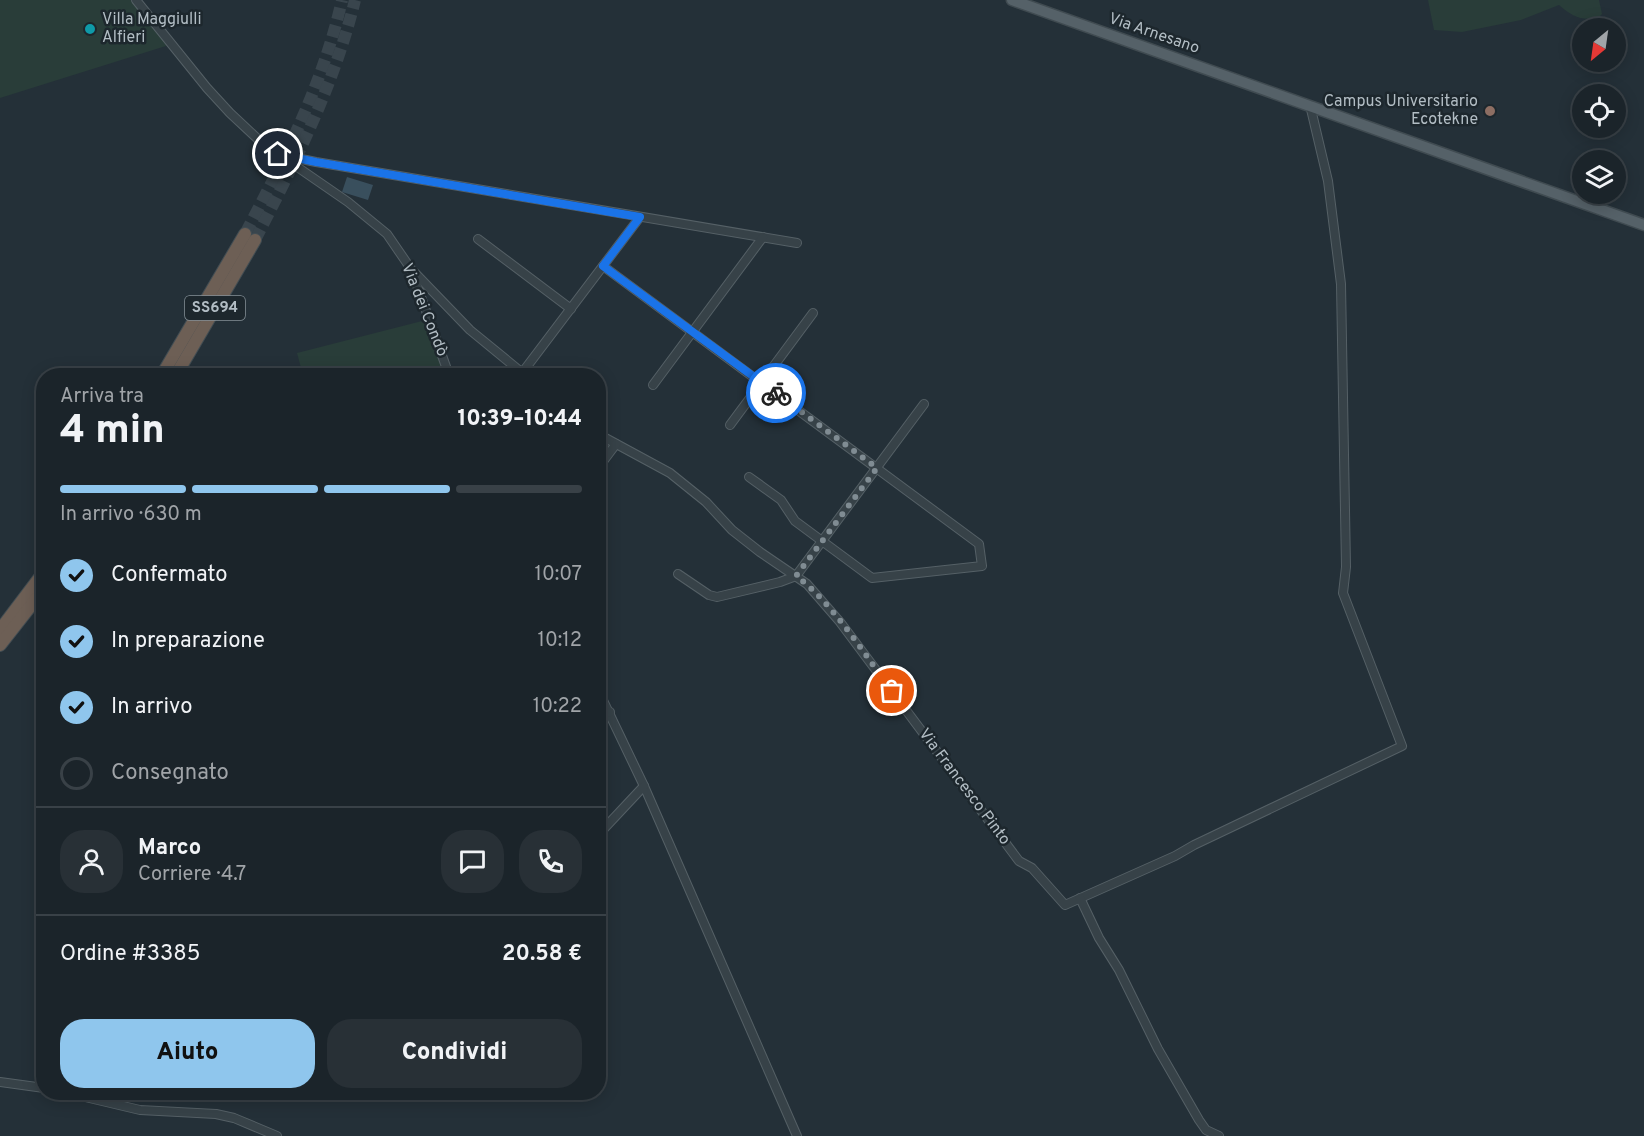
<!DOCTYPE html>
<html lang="it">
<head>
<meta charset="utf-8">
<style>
	body { margin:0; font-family:Overpass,sans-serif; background:#283036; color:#f1f3f6; height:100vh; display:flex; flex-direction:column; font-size:22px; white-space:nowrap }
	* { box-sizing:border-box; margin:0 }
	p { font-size:20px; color:#a0a4a8 }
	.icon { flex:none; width:33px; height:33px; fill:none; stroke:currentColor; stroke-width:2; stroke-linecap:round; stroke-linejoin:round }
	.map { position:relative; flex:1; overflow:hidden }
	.panel { position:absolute; left:36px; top:368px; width:570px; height:732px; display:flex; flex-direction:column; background:#1b242a; border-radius:24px; box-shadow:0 3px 15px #0003,0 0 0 2px #394147 }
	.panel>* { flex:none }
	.needle { width:39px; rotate:209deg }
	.controls { position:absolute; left:1572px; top:18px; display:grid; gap:12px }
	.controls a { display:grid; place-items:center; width:54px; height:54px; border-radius:50%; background:#1b242a; box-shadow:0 3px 15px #0003,0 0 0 2px #394147; font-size:30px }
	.pin { position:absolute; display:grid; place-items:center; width:51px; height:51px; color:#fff; margin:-26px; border:3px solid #fff; border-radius:50%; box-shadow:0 2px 6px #0007 }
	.courier { position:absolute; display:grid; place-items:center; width:60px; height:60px; margin:-30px; border:4px solid #1a73e8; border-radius:50%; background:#fff; color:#222; box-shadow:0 2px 8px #0007 }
	.head em { font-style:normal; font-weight:800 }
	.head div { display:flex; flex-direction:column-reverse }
	.head { display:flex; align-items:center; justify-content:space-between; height:102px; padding:0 24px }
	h1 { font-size:39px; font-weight:800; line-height:45px }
	.bar { display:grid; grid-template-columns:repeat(4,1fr); gap:9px 6px; align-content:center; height:72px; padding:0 24px }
	.bar i { height:8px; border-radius:4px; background:#394147 }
	.bar .active { background:#8fc6ed }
	.bar p { grid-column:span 4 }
	.line { display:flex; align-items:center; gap:15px; padding:0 24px; border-top:2px solid #394147 }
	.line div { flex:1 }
	.round { display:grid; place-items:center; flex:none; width:63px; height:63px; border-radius:24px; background:#283036 }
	ol { padding:0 24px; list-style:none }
	li { display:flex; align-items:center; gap:18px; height:66px }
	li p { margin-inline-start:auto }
	li .icon { padding:6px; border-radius:50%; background:#8fc6ed; color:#111; stroke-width:4 }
	li:last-child { color:#a0a4a8 }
	li i { width:33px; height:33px; border:3px solid #394147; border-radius:50% }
	.button { display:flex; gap:12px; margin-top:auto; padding:12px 24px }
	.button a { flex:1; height:69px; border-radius:24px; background:#8fc6ed; color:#111; font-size:24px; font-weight:800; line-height:69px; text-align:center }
	.button a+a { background:#283036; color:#f1f3f6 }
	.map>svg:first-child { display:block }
</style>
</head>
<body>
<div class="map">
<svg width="1644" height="1136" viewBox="0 0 1644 1136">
	<rect width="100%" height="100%" fill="#243038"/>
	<!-- green -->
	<g fill="#293d39">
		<path d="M 0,0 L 131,0 L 169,45 L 0,98 Z"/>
		<path d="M 1428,0 L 1599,0 L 1602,14 L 1598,18 C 1580,21 1572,16 1559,5 L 1521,20 L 1462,32 L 1434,30 Z"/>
		<path d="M 426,320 L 445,375 L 303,375 L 297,353 Z"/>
	</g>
	<!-- water -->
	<path fill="#394f5d" d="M 347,177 L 373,185 L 368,200 L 342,192 Z"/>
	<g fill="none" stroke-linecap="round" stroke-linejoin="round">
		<!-- highway-tunnel -->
		<g stroke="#39454d" stroke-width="12" stroke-dasharray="12 6" stroke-linecap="butt">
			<path d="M 245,234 C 285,158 323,84 342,0"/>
			<path d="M 255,240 C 295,162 334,86 355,0"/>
		</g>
		<!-- minor casing -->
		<g stroke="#556066" stroke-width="10">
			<g id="minor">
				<path d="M 136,0 L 207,88 L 230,113 L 261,142 L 348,202 L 387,234 L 411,269 L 449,375"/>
				<path d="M 277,154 L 316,162 L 797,243"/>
				<path d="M 478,239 L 571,309"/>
				<path d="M 603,266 L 979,544 L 982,566 L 872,578 L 795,521 L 781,500 L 749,477"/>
				<path d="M 414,272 L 470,330 L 525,375"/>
				<path d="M 522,373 L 640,217"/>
				<path d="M 653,385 L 763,237"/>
				<path d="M 730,425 L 813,313"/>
				<path d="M 598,434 L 670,473 L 706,502 L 732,530 L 760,552 L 807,584 L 840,622 L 1019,861 L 1032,868 L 1065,905 L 1175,856 L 1194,845 L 1402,746 L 1343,593 L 1346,567 L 1341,284 L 1328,181 L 1310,105"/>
				<path d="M 598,468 L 616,444"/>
				<path d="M 678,574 L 709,595 L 717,597 L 780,582 L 796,576 L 924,404"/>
				<path d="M 598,690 L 644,786 L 797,1136"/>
				<path d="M 598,715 L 610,712"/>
				<path d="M 598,835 L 644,786"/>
				<path d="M 1080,898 L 1099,938 L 1119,970 L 1158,1049 L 1199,1120 L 1206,1130 L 1219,1136"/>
				<path d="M 598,974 L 603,978"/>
				<path d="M 0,1082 L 44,1088"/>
				<path d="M 64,1092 L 140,1110 L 216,1114 L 234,1118 L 277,1136"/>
			</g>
		</g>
		<!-- major casing -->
		<g stroke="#404b51" stroke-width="13">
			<path id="major" d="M 1012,0 L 1644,225"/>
		</g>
		<!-- highway casing -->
		<g stroke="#424d53" stroke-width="14">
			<g id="highway">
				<path d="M 162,375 L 245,234"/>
				<path d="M 176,375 L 255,240"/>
				<path d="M 0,630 L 44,572"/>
				<path d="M 0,645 L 44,589"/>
			</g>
		</g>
		<!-- minor -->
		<use href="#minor" stroke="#374248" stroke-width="8"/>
		<!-- major -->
		<use href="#major" stroke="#556168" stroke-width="10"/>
		<!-- highway -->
		<use href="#highway" stroke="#6d5f55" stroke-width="12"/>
	</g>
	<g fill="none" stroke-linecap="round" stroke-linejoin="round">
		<!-- done -->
		<path stroke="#808c93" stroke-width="6" stroke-dasharray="0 10.8" d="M 776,393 L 877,468 L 796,576 C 832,602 865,655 892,691"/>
		<!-- route -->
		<path stroke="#1a73e8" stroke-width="8" d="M 278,154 L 316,162 L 640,217 L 603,266 L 776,393"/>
	</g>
	<!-- markers -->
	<circle fill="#0f9aa8" stroke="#1d272d" stroke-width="2" cx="90" cy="29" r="6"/>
	<circle fill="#8d6e63" stroke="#1d272d" stroke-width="2" cx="1490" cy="111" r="6"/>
	<g text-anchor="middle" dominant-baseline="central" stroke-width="5" stroke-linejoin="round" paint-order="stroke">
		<!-- shield labels -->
		<rect fill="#1d272d" stroke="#859097" stroke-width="1.5" x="185" y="296" width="60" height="24" rx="4.5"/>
		<g font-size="15" font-weight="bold" fill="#b2bdc4">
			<text x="215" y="308">SS694</text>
		</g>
		<!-- poi labels -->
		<g font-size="16" fill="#b2bdc4" stroke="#1d272d" text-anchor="start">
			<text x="102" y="20">Villa Maggiulli<tspan x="102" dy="18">Alfieri</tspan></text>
			<text x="1478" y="102" text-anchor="end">Campus Universitario<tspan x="1478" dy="18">Ecotekne</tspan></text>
		</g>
		<!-- street labels -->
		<g font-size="16" fill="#b2bdc4" stroke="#1d272d">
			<text transform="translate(1154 34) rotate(19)">Via Arnesano</text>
			<text transform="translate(424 310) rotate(68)">Via dei Condò</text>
			<text transform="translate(964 787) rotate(53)">Via Francesco Pinto</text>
		</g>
	</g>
</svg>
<div class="controls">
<a><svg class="needle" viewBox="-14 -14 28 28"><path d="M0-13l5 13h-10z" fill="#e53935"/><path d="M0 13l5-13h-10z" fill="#a0a4a8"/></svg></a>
<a><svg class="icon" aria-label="locate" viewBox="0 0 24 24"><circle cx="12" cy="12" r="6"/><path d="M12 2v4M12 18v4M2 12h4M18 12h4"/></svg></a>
<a><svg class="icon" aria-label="layers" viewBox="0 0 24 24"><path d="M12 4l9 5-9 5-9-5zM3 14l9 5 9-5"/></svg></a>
</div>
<div class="pin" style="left:892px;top:691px;background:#ea580c"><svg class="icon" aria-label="bag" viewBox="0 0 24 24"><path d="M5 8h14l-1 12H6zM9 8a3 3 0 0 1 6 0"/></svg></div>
<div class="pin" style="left:278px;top:154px;background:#1f2937"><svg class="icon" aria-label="home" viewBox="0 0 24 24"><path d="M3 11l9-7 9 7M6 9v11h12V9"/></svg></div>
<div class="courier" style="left:776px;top:393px"><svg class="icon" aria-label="bike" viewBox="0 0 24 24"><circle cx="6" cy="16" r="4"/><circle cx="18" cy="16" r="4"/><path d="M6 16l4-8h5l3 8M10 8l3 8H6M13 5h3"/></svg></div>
<section class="panel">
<div class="head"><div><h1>4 min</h1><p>Arriva tra</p></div><em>10:39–10:44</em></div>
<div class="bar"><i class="active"></i><i class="active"></i><i class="active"></i><i></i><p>In arrivo · 630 m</p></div>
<ol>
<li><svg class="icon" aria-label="check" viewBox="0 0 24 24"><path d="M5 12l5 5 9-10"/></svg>Confermato<p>10:07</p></li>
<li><svg class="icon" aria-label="check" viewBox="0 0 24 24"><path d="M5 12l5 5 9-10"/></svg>In preparazione<p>10:12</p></li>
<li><svg class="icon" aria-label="check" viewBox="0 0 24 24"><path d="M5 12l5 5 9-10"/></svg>In arrivo<p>10:22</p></li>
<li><i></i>Consegnato</li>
</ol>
<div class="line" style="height:108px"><a class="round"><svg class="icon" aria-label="person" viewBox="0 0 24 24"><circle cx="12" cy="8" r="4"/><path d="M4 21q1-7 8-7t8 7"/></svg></a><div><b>Marco</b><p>Corriere · 4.7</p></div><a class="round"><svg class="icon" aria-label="chat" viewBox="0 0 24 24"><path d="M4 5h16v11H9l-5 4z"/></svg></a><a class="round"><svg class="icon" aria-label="phone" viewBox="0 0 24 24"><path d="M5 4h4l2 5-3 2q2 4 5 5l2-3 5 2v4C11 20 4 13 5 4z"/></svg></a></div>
<div class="line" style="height:78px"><div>Ordine #3385</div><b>20.58 €</b></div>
<div class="button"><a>Aiuto</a><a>Condividi</a></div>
</section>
</div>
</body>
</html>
